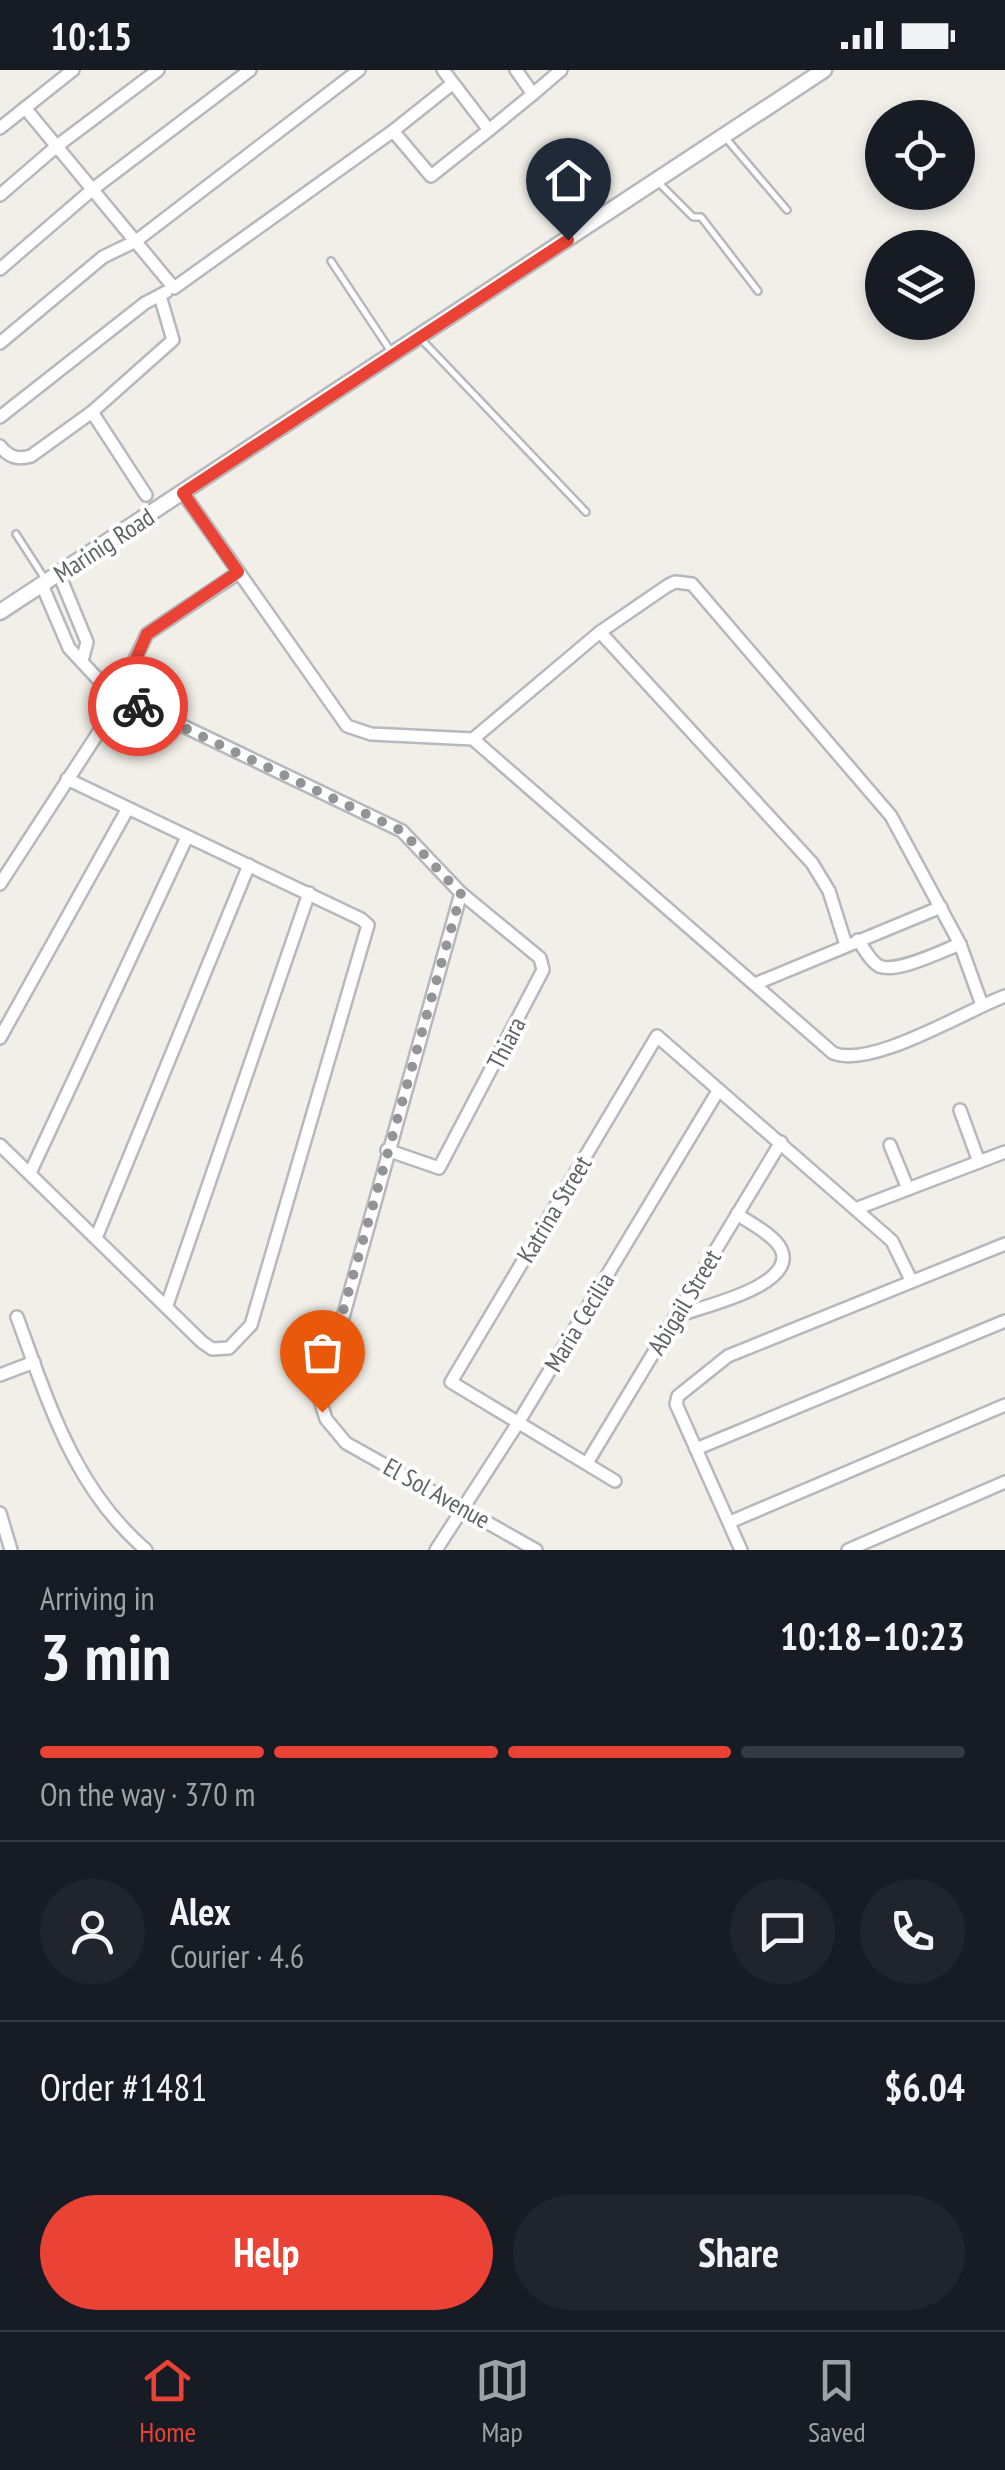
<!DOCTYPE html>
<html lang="en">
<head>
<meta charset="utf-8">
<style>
	body { margin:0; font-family:"PT Sans Narrow",sans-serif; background:#20242c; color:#f1f3f6; height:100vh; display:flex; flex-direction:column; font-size:38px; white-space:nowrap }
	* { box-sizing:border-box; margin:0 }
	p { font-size:32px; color:#9ea1a6 }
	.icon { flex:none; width:55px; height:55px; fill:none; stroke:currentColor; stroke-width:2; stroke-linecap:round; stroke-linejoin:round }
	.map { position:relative; height:1480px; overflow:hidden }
	.drawer { display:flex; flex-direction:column; background:#171b24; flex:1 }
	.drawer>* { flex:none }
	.controls { position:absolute; left:865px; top:30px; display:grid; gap:20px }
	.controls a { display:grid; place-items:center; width:110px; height:110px; border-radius:50%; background:#171b24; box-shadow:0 5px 15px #0003; font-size:50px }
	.pin { position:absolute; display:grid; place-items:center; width:85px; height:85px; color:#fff; margin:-102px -42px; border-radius:50% 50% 50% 0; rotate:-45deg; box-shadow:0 0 10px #0007 }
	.pin .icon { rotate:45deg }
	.courier { position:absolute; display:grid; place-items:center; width:100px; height:100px; margin:-50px; border:8px solid #ea4335; border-radius:50%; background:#fff; color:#222; box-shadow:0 2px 12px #0007 }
	.head em { font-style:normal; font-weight:700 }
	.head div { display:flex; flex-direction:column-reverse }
	.head { display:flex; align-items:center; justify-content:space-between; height:170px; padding:0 40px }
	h1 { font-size:65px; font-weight:700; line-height:75px }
	.bar { display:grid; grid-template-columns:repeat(4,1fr); gap:15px 10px; align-content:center; height:120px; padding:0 40px }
	.bar i { height:12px; border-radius:8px; background:#363941 }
	.bar .selected { background:#ea4335 }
	.bar p { grid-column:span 4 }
	.line { display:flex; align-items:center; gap:25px; padding:0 40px; border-top:2px solid #363941 }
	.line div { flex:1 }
	.round { display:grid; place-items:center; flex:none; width:105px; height:105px; border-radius:52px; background:#20242c }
	.button { display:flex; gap:20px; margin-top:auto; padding:20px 40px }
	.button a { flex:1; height:115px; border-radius:60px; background:#ea4335; color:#fff; font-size:40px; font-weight:700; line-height:115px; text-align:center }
	.button a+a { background:#20242c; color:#f1f3f6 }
	.status { display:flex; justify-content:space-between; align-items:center; height:70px; padding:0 50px; background:#171b24; direction:ltr }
	.status svg { height:28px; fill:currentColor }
	.tab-bar { display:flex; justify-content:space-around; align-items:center; height:140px; border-top:2px solid #363941; background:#171b24; font-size:28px; color:#9ea1a6 }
	.tab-bar a { display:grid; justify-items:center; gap:5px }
	.tab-bar .selected { color:#ea4335 }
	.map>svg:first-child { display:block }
</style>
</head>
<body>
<div class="status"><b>10:15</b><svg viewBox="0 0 49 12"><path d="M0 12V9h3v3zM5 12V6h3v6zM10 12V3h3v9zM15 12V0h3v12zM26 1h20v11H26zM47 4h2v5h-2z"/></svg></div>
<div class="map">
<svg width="1005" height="1480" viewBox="0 0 1005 1480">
	<rect width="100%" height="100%" fill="#f1efe8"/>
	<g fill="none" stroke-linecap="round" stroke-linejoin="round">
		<!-- service casing -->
		<g stroke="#b5b8bc" stroke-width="10">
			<g id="service">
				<path d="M 724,66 L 787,140"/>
				<path d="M 660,114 L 693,147 L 701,147 L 758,221"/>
				<path d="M 331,191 L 392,283"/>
				<path d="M 422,270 L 586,442"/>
				<path d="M 16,464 L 45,509"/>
			</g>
		</g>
		<!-- minor casing -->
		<g stroke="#b5b8bc" stroke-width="16">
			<g id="minor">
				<path d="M 443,0 L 489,60 L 533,24"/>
				<path d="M 516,0 L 533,24 L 561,0"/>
				<path d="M 452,14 L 393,61 L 431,106 L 489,60"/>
				<path d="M 25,38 L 174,218 L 393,61"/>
				<path d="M 0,58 L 73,0"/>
				<path d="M 0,125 L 57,76 L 158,0"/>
				<path d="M 0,199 L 93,119 L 250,0"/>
				<path d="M 0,273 L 103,187 L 136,171 L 359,0"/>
				<path d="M 92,342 L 146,425"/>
				<path d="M 0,347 L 145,233 L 166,222"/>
				<path d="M 0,376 C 9,387 17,390 31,386 L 92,342 L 173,270 L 160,226"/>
				<path d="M 183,423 L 347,656 L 371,664 L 473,669 L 833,983 C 871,999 965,941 1005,926"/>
				<path d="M 59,504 L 87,572 L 82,591"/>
				<path d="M 42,515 L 69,578 L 108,620 L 402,761 L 461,823 L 320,1330 L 326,1349 L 346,1373 L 536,1480"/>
				<path d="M 600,562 L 812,793 L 829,821 L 846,875"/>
				<path d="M 473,669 L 600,562 L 667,516 L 675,512 L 692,514 L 891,746 L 960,874 L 982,935"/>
				<path d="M 0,814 L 104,654 L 147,564 L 238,503"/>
				<path d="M 858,870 C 864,878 870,891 879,896 C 896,904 942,881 960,874"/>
				<path d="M 755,914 L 941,837"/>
				<path d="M 0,968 L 127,740"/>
				<path d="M 960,1040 L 979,1092"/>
				<path d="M 0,1075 L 202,1272 L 212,1279 L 229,1278 L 251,1255 L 368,855 L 361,849 L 67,709"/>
				<path d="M 890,1075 L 908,1119"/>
				<path d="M 387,1080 L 439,1098 L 543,900 L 540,888 L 461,823"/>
				<path d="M 30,1103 L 187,767"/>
				<path d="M 858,1138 L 1005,1082"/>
				<path d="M 96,1168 L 249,795"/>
				<path d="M 167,1235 L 309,823"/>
				<path d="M 676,1246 C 701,1237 798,1216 781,1179 C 774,1165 750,1153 737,1144"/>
				<path d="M 17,1247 C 49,1334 74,1418 146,1480"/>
				<path d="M 0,1305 L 34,1292"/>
				<path d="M 696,1379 L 1005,1251"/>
				<path d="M 587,1393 L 781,1072"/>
				<path d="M 615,1411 L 451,1312 L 657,966 L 892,1171 L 911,1210"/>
				<path d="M 0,1443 L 11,1480"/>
				<path d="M 730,1452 L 1005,1335"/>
				<path d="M 436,1480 L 518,1353 L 718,1021"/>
				<path d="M 741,1480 L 676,1334 L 678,1326 L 728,1286 L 1005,1174"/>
				<path d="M 848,1480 L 1005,1412"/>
			</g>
		</g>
		<!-- tertiary casing -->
		<g stroke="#b5b8bc" stroke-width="19">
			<path id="tertiary" d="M 0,542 L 824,0"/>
		</g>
		<!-- service -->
		<use href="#service" stroke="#fff" stroke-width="5"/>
		<!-- minor -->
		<use href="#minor" stroke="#fff" stroke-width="11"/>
		<!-- tertiary -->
		<use href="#tertiary" stroke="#fff" stroke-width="14"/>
	</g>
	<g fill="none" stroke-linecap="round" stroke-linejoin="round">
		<!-- done -->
		<path stroke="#929495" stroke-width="10" stroke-dasharray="0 18" d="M 138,636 L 402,761 L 461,824 L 323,1312 L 320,1330 L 322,1342"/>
		<!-- route -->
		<path stroke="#ea4335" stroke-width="12" d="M 138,636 L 119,627 L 147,564 L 238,502 L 183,423 L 568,170"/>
	</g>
	<g text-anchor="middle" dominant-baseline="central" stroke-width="8" stroke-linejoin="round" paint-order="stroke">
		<!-- street labels -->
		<g font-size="25" fill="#5f6368" stroke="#fff">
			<text transform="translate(104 475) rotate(-33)">Marinig Road</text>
			<text transform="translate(506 973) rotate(-63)">Thiara</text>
			<text transform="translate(554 1139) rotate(-59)">Katrina Street</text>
			<text transform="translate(684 1232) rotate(-59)">Abigail Street</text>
			<text transform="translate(579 1252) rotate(-59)">Maria Cecilia</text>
			<text transform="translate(437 1423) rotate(29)">El Sol Avenue</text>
		</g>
	</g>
</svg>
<div class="controls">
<a><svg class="icon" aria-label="locate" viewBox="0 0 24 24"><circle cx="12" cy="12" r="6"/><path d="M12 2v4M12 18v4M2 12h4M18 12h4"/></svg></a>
<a><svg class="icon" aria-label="layers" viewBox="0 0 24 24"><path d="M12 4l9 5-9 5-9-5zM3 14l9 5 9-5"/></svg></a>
</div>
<div class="pin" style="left:322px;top:1342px;background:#ea580c"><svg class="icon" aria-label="bag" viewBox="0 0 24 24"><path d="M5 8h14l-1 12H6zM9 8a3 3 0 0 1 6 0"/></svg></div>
<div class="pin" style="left:568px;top:170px;background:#1f2937"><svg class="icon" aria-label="home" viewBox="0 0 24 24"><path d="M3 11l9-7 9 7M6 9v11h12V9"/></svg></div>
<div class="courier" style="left:138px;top:636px"><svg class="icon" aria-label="bike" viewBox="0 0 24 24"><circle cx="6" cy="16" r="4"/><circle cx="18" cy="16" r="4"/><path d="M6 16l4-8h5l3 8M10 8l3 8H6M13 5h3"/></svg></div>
</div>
<section class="drawer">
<div class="head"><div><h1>3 min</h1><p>Arriving in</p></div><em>10:18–10:23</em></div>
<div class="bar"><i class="selected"></i><i class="selected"></i><i class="selected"></i><i></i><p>On the way · 370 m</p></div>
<div class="line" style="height:180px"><a class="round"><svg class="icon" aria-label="person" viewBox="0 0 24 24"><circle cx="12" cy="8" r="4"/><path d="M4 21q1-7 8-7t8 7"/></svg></a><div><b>Alex</b><p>Courier · 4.6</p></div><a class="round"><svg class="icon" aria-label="chat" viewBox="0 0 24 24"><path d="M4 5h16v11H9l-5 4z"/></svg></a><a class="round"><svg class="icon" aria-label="phone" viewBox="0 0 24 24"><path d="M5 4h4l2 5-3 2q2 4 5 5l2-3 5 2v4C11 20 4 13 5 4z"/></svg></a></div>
<div class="line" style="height:130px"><div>Order #1481</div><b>$6.04</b></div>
<div class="button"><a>Help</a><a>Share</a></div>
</section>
<nav class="tab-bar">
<a class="selected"><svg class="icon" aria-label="home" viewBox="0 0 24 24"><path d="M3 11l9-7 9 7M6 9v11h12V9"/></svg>Home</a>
<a><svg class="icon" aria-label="map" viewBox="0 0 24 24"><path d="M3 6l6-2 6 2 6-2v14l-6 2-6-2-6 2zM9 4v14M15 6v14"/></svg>Map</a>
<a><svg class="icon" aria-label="saved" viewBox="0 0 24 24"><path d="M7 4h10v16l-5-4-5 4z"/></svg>Saved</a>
</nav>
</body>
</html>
